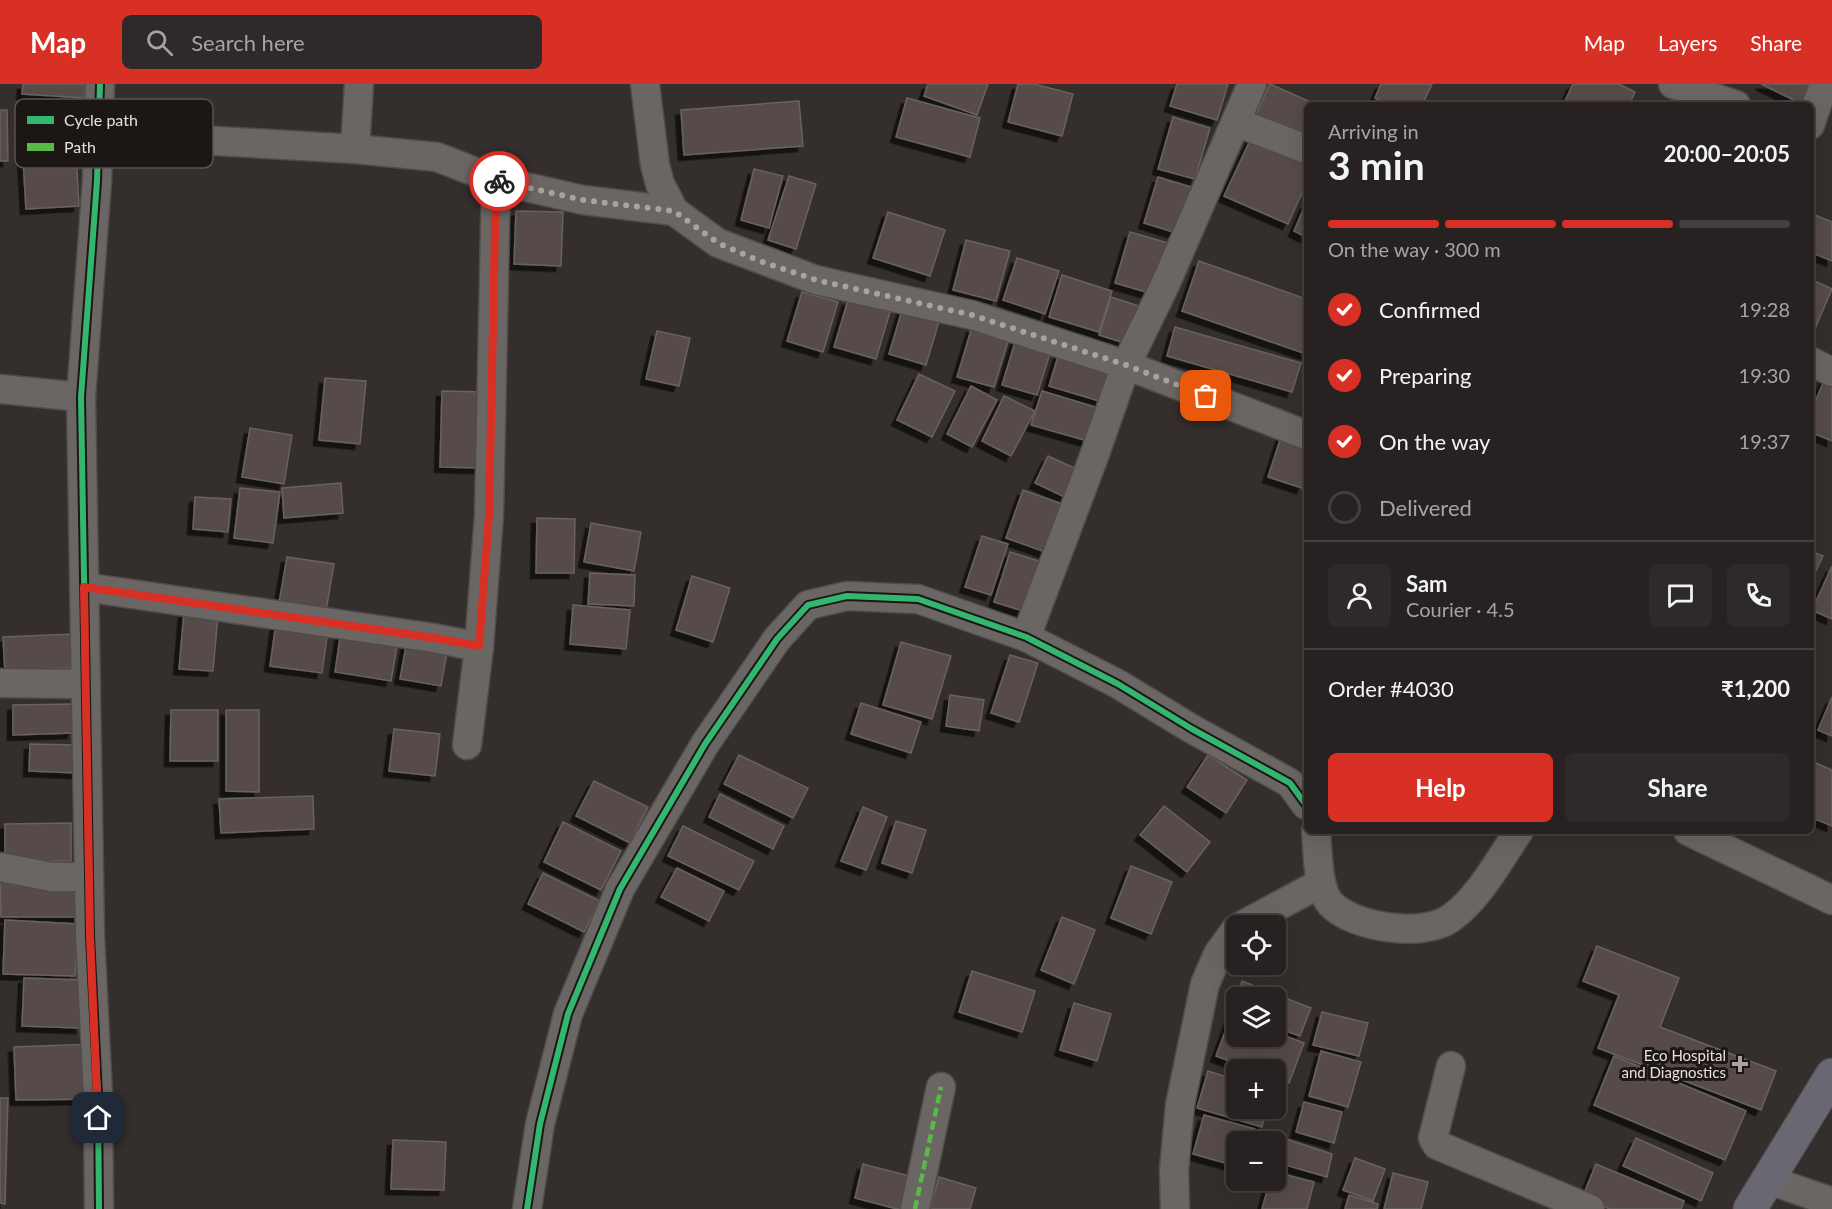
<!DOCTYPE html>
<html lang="en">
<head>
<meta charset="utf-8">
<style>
	body { margin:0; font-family:Lato,sans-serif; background:#2f2a2a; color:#f1f3f6; height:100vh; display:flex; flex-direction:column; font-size:22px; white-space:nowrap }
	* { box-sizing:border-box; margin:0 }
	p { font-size:20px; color:#a4a4a5 }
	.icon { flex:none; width:33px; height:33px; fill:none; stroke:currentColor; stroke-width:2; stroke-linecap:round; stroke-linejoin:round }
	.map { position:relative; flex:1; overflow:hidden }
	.sheet { position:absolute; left:1304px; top:18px; width:510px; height:732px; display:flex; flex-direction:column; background:#272221; border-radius:9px; box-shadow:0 6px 24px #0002,0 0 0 2px #433f3f }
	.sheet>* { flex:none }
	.buttons { position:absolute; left:1226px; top:831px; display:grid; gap:12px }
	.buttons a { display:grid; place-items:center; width:60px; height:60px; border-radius:9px; background:#272221; box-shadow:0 6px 24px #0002,0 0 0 2px #433f3f; font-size:30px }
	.pin { position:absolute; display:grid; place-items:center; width:51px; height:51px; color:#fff; margin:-26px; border-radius:12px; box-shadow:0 3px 9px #0006 }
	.courier { position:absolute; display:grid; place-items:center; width:60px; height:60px; margin:-30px; border:4px solid #d93025; border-radius:50%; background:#fff; color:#222; box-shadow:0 2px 8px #0007 }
	.summary em { font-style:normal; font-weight:700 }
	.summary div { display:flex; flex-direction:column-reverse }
	.summary { display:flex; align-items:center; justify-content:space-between; height:102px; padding:0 24px }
	h1 { font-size:39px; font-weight:700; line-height:45px }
	.bar { display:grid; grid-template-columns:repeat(4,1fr); gap:9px 6px; align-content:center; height:72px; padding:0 24px }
	.bar i { height:8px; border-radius:4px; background:#433f3f }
	.bar .current { background:#d93025 }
	.bar p { grid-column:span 4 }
	.line { display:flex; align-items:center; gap:15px; padding:0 24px; border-top:2px solid #433f3f }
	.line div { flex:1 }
	.round { display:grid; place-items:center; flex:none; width:63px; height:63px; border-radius:9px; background:#2f2a2a }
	ol { padding:0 24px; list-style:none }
	li { display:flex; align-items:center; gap:18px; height:66px }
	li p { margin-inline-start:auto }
	li .icon { padding:6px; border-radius:50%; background:#d93025; color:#fff; stroke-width:4 }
	li:last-child { color:#a4a4a5 }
	li i { width:33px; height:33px; border:3px solid #433f3f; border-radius:50% }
	.action { display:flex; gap:12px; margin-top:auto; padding:12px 24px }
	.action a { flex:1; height:69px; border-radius:9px; background:#d93025; color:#fff; font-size:24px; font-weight:700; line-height:69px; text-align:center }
	.action a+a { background:#2f2a2a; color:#f1f3f6 }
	header { display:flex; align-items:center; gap:36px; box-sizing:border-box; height:84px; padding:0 30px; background:#d93025; color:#fff }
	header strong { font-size:28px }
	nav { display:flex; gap:33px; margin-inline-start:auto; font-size:21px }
	.search { width:420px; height:54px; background:#2f2a2a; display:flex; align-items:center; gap:15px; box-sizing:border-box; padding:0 21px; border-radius:9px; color:#a4a4a5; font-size:22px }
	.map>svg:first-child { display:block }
</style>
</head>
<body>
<header>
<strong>Map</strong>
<div class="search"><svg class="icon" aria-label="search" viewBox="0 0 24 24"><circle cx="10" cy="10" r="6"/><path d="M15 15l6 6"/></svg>Search here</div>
<nav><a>Map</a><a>Layers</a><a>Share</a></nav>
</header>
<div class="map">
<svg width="1832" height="1125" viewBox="0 0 1832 1125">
	<defs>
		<filter id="shadow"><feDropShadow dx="-5.5" dy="5.5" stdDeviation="0" flood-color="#0009"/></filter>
	</defs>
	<rect width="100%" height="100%" fill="#342e2c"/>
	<!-- building -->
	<g fill="#574b49" stroke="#676261" stroke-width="1.5" filter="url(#shadow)">
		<path d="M 23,0 L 85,0 L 84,14 L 22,10 Z"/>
		<path d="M 928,0 L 988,0 L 977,31 L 924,12 Z"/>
		<path d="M 1018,0 L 1034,0 L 1073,10 L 1062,52 L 1008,38 Z"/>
		<path d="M 1177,0 L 1228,0 L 1217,36 L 1170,22 Z"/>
		<path d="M 1270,0 L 1317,21 L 1306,21 L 1306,56 L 1255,33 Z"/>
		<path d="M 1381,0 L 1432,0 L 1422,21 L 1391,21 L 1375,14 Z"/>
		<path d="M 1573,0 L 1619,0 L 1635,8 L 1629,21 L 1563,21 Z"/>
		<path d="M 1761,0 L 1814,0 L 1804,21 Z"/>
		<path d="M 907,14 L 980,34 L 970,73 L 896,53 Z"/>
		<path d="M 799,17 L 803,62 L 684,71 L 681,26 Z"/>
		<path d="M 0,26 L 7,26 L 8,77 L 0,77 Z"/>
		<path d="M 1173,33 L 1210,44 L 1195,95 L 1158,85 Z"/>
		<path d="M 1254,48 L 1306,72 L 1306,100 L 1288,140 L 1224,112 Z"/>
		<path d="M 76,70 L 79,122 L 26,125 L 23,74 Z"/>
		<path d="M 754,85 L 783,92 L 769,144 L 741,136 Z"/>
		<path d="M 789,92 L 816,100 L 796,165 L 768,156 Z"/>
		<path d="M 1158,93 L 1194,104 L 1180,150 L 1144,139 Z"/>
		<path d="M 1306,119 L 1306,153 L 1294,147 Z"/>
		<path d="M 516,127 L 563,128 L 561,182 L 514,180 Z"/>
		<path d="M 888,128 L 945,146 L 930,192 L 873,174 Z"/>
		<path d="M 1810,129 L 1832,138 L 1832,177 L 1810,168 Z"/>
		<path d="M 1130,148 L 1168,159 L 1153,210 L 1115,199 Z"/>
		<path d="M 966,156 L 1010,167 L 996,217 L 953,206 Z"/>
		<path d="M 1017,174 L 1059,187 L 1045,230 L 1003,216 Z"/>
		<path d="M 1199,177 L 1306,215 L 1306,270 L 1182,227 Z"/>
		<path d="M 1062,191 L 1112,207 L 1099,248 L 1049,233 Z"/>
		<path d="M 1810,195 L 1832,205 L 1814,247 L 1810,245 Z"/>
		<path d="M 802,208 L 838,218 L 823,268 L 787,257 Z"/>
		<path d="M 1111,213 L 1145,224 L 1134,262 L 1099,251 Z"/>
		<path d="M 848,216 L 890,228 L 876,275 L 834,263 Z"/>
		<path d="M 903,223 L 940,234 L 926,281 L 889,270 Z"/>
		<path d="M 972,243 L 1009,254 L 994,303 L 957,293 Z"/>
		<path d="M 1175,243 L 1301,279 L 1292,308 L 1167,272 Z"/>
		<path d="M 657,247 L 690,254 L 679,302 L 646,295 Z"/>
		<path d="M 1016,255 L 1051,266 L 1037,311 L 1002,301 Z"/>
		<path d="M 1059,269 L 1117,286 L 1106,319 L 1049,302 Z"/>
		<path d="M 919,290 L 955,307 L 932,353 L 897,336 Z"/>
		<path d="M 1826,292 L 1832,294 L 1832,357 L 1810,348 L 1810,330 Z"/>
		<path d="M 325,294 L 366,297 L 360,360 L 319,356 Z"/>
		<path d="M 971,302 L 997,316 L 972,363 L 947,350 Z"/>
		<path d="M 442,307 L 484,308 L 482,384 L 440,383 Z"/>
		<path d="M 1042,307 L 1105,326 L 1095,359 L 1031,341 Z"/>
		<path d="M 1004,312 L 1035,327 L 1011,372 L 982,357 Z"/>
		<path d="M 250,344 L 292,351 L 284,400 L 242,393 Z"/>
		<path d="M 1282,350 L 1306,358 L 1306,391 L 1302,404 L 1268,393 Z"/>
		<path d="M 1048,372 L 1083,388 L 1071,416 L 1035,399 Z"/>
		<path d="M 341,399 L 343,429 L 284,434 L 282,404 Z"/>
		<path d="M 240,404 L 280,408 L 273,459 L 234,454 Z"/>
		<path d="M 1023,406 L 1065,421 L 1048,469 L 1006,454 Z"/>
		<path d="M 195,413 L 231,415 L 228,448 L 193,445 Z"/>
		<path d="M 537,434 L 575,435 L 574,489 L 536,489 Z"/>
		<path d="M 591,439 L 641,448 L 634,487 L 584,478 Z"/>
		<path d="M 982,452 L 1008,460 L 991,511 L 965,503 Z"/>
		<path d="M 1810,467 L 1823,472 L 1810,499 Z"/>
		<path d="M 1010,468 L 1039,477 L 1023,527 L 994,518 Z"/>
		<path d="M 287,473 L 334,480 L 326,527 L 279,519 Z"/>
		<path d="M 1832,482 L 1832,535 L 1812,526 Z"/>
		<path d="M 590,489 L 635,491 L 634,522 L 588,520 Z"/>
		<path d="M 692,492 L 730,504 L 713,558 L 676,546 Z"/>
		<path d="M 573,521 L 630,526 L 626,565 L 570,560 Z"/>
		<path d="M 184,528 L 218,531 L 213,587 L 179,585 Z"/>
		<path d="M 276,539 L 328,546 L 322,589 L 270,582 Z"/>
		<path d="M 341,547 L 398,556 L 391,597 L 335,588 Z"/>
		<path d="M 73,550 L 74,584 L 5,587 L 3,553 Z"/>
		<path d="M 407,557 L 448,563 L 441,602 L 400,595 Z"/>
		<path d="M 901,558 L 951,572 L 932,635 L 883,621 Z"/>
		<path d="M 1010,571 L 1038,579 L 1019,638 L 991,629 Z"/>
		<path d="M 950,611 L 984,616 L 979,647 L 946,642 Z"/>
		<path d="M 1832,613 L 1832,652 L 1818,646 Z"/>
		<path d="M 861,619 L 921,638 L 911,669 L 851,650 Z"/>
		<path d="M 73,620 L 73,649 L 13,651 L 13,621 Z"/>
		<path d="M 171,626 L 218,626 L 218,677 L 170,677 Z"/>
		<path d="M 226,626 L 259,626 L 259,708 L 226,707 Z"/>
		<path d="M 394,645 L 440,650 L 435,692 L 389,687 Z"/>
		<path d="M 30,660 L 78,661 L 77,689 L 29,687 Z"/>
		<path d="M 739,671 L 808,704 L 793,734 L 724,700 Z"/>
		<path d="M 1208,671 L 1247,696 L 1226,729 L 1187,703 Z"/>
		<path d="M 1816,679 L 1832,686 L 1832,742 L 1810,733 L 1810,694 Z"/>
		<path d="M 594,697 L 648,723 L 630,759 L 576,732 Z"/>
		<path d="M 720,710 L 784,742 L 773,765 L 709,733 Z"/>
		<path d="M 313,712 L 314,745 L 221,749 L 219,715 Z"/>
		<path d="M 1164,722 L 1210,758 L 1187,788 L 1140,751 Z"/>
		<path d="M 863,723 L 887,733 L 866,786 L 841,777 Z"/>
		<path d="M 896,737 L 926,746 L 912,789 L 882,779 Z"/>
		<path d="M 563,738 L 621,767 L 601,806 L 544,778 Z"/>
		<path d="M 71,739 L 71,777 L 5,778 L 5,740 Z"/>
		<path d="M 683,742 L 754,777 L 739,806 L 668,772 Z"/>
		<path d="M 1131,782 L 1172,798 L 1151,850 L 1111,834 Z"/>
		<path d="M 677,784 L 724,807 L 709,837 L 661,813 Z"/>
		<path d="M 543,789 L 600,817 L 584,848 L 528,820 Z"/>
		<path d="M 79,797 L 80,833 L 1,833 L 0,798 Z"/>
		<path d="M 1062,833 L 1095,846 L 1074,900 L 1041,886 Z"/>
		<path d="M 5,836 L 78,840 L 75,892 L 3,890 Z"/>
		<path d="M 1597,862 L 1679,894 L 1660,943 L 1776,987 L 1761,1026 L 1598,964 L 1619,911 L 1583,897 Z"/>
		<path d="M 972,887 L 1035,907 L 1022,948 L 959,928 Z"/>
		<path d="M 24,894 L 83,896 L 81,944 L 22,942 Z"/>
		<path d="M 1242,897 L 1311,924 L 1300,952 L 1275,943 L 1275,914 L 1236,914 L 1236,928 L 1231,926 Z"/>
		<path d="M 1074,919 L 1111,930 L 1097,977 L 1060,966 Z"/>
		<path d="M 1322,928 L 1368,939 L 1359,972 L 1313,961 Z"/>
		<path d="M 1231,932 L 1236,934 L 1236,952 L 1275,952 L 1275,948 L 1304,959 L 1289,999 L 1275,994 L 1275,986 L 1253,986 L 1216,972 Z"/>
		<path d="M 94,960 L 96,1015 L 16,1016 L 14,963 Z"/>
		<path d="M 1321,967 L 1361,978 L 1348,1023 L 1309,1012 Z"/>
		<path d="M 1614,972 L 1746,1027 L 1725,1076 L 1594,1021 Z"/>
		<path d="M 1208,987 L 1236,996 L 1236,1024 L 1267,1024 L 1262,1043 L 1197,1024 Z"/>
		<path d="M 0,1014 L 8,1014 L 5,1120 L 0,1119 Z"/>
		<path d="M 1304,1018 L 1342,1028 L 1334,1059 L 1296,1048 Z"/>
		<path d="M 1204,1031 L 1255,1045 L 1251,1058 L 1236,1058 L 1236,1082 L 1193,1070 Z"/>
		<path d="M 1259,1046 L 1332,1070 L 1327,1093 L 1275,1078 L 1275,1058 L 1256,1058 Z"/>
		<path d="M 1636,1054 L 1713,1089 L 1701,1117 L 1623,1082 Z"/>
		<path d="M 393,1056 L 446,1058 L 444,1106 L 391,1105 Z"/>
		<path d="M 1355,1074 L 1385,1085 L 1373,1117 L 1343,1106 Z"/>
		<path d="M 863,1080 L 917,1094 L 909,1125 L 897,1125 L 855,1114 Z"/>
		<path d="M 1596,1080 L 1684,1117 L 1681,1125 L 1610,1125 L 1582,1114 Z"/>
		<path d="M 1275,1088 L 1314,1098 L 1307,1125 L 1262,1125 L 1270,1096 L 1275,1096 Z"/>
		<path d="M 1393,1089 L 1428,1098 L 1421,1125 L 1384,1125 Z"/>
		<path d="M 939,1093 L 976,1104 L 970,1125 L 930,1125 Z"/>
		<path d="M 1349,1111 L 1378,1120 L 1377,1125 L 1345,1125 Z"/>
	</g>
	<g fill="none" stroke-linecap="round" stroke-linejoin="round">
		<!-- street casing -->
		<g stroke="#514b4a" stroke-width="31">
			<g id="street">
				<path d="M 645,0 L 655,81 L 660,100 L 674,127 L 718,159 L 816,196 L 972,231 L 1126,281 L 1306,351"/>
				<path d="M 1673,0 L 1736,21"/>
				<path d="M 1236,38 L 1306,65"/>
				<path d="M 1810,41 L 1824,0"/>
				<path d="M 98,50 L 355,65 L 437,73 L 496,96 L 583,116 L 674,127"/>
				<path d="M 355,65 L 359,0"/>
				<path d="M 1810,277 L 1832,288"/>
				<path d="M 0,305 L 81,313"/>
				<path d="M 84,503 L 434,554 L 479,563"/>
				<path d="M 1026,553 L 1093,375 L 1126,281 L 1165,201 L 1252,0"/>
				<path d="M 0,599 L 86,600"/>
				<path d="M 467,661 L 479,563 L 489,431 L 496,96"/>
				<path d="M 1316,747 C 1318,767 1317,804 1330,819 C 1352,844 1424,854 1451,834 C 1480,813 1499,776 1519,747"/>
				<path d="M 1688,747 L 1832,816"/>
				<path d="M 0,783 L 52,793 L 89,793"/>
				<path d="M 1241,842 L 1321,799"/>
				<path d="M 1451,982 L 1433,1054 L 1437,1061 L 1590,1125"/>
				<path d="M 1769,1096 L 1832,1118"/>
				<path d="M 99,1125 L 98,1011 L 90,852 L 81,313 L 97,97 L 100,0"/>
				<path d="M 527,1125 L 540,1040 L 568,930 L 620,805 L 705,660 L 777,555 L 808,521 L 847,512 L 918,515 L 1026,553 L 1118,600 L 1192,645 L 1290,699 L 1306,721"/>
				<path d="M 915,1125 L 941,1003"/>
				<path d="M 1175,1125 L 1174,1086 L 1180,1021 L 1205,900 L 1218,870 L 1236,845"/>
			</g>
		</g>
		<!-- highway casing -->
		<g stroke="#514b4a" stroke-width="35">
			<path id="highway" d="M 1750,1125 L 1832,991"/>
		</g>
		<!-- street -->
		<use href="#street" stroke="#6a6664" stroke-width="28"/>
		<!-- highway -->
		<use href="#highway" stroke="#686772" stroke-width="33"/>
		<!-- quiet -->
		<path stroke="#58b947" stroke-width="4.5" stroke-dasharray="9 4.5" stroke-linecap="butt" d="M 915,1125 L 941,1003"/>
		<!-- cycleway casing -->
		<g stroke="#1c1715" stroke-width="10">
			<g id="cycleway">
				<path d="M 99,1125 L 98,1011 L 90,852 L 81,313 L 97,97 L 100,0"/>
				<path d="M 527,1125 L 540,1040 L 568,930 L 620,805 L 705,660 L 777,555 L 808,521 L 847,512 L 918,515 L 1026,553 L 1118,600 L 1192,645 L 1290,699 L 1306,721"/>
			</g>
		</g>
		<!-- cycleway -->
		<use href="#cycleway" stroke="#33b770" stroke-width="6"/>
	</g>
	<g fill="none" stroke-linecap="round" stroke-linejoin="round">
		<!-- done -->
		<path stroke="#a9a29f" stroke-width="6" stroke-dasharray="0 10.8" d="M 499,97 L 583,116 L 674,127 L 718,159 L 757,176 L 816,196 L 972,231 L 1126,281 L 1206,312"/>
		<!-- route -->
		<path stroke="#d93025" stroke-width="8" d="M 98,1034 L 90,852 L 84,503 L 434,554 L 479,562 L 489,431 L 496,96 L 499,97"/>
	</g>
	<!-- markers -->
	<path fill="#a9a29f" stroke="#1c1715" stroke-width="2" d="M1737 971h6v6h6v6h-6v6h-6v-6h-6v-6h6z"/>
	<g text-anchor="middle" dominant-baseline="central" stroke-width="6" stroke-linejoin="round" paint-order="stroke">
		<!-- poi labels -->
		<g font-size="15" fill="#e8e0dd" stroke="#1c1715" text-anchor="end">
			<text x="1726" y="971">Eco Hospital<tspan x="1726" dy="17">and Diagnostics</tspan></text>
		</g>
	</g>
	<!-- legend -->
	<rect x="15" y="15" width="198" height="69" rx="9" fill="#1c1715" stroke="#595351" stroke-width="1.5"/>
	<rect x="27" y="32" width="27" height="8" fill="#33b770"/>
	<rect x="27" y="59" width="27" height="8" fill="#58b947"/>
	<g font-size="16" fill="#e8e0dd">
		<text x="64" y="42">Cycle path</text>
		<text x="64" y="69">Path</text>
	</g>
</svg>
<div class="buttons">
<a><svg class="icon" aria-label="locate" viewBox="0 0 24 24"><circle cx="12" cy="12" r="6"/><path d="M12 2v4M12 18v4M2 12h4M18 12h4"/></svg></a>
<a><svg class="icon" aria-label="layers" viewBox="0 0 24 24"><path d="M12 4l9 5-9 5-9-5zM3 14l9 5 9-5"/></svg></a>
<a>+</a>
<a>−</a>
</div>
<div class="pin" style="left:1206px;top:312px;background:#ea580c"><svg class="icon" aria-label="bag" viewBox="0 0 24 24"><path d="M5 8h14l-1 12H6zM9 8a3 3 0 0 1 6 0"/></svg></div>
<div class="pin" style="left:98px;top:1034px;background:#1f2937"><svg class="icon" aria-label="home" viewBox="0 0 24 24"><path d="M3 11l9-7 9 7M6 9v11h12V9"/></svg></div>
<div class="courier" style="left:499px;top:97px"><svg class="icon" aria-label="bike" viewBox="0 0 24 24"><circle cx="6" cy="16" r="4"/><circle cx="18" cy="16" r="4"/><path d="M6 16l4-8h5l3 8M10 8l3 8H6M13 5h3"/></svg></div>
<section class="sheet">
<div class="summary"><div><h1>3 min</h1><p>Arriving in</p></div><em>20:00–20:05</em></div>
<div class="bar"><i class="current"></i><i class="current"></i><i class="current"></i><i></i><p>On the way · 300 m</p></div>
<ol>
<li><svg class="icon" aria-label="check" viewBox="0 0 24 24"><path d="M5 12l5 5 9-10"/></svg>Confirmed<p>19:28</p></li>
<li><svg class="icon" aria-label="check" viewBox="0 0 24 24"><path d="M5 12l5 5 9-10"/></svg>Preparing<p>19:30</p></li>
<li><svg class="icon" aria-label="check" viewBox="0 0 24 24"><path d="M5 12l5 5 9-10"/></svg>On the way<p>19:37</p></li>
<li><i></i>Delivered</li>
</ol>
<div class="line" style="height:108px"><a class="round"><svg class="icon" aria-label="person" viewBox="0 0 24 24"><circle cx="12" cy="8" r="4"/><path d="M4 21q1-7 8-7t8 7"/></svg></a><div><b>Sam</b><p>Courier · 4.5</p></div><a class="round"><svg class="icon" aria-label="chat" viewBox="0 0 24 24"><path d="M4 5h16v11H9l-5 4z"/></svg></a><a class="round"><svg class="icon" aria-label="phone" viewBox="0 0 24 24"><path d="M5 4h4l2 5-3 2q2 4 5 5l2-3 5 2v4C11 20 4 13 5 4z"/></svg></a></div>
<div class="line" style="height:78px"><div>Order #4030</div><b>₹1,200</b></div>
<div class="action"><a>Help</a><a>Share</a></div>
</section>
</div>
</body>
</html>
